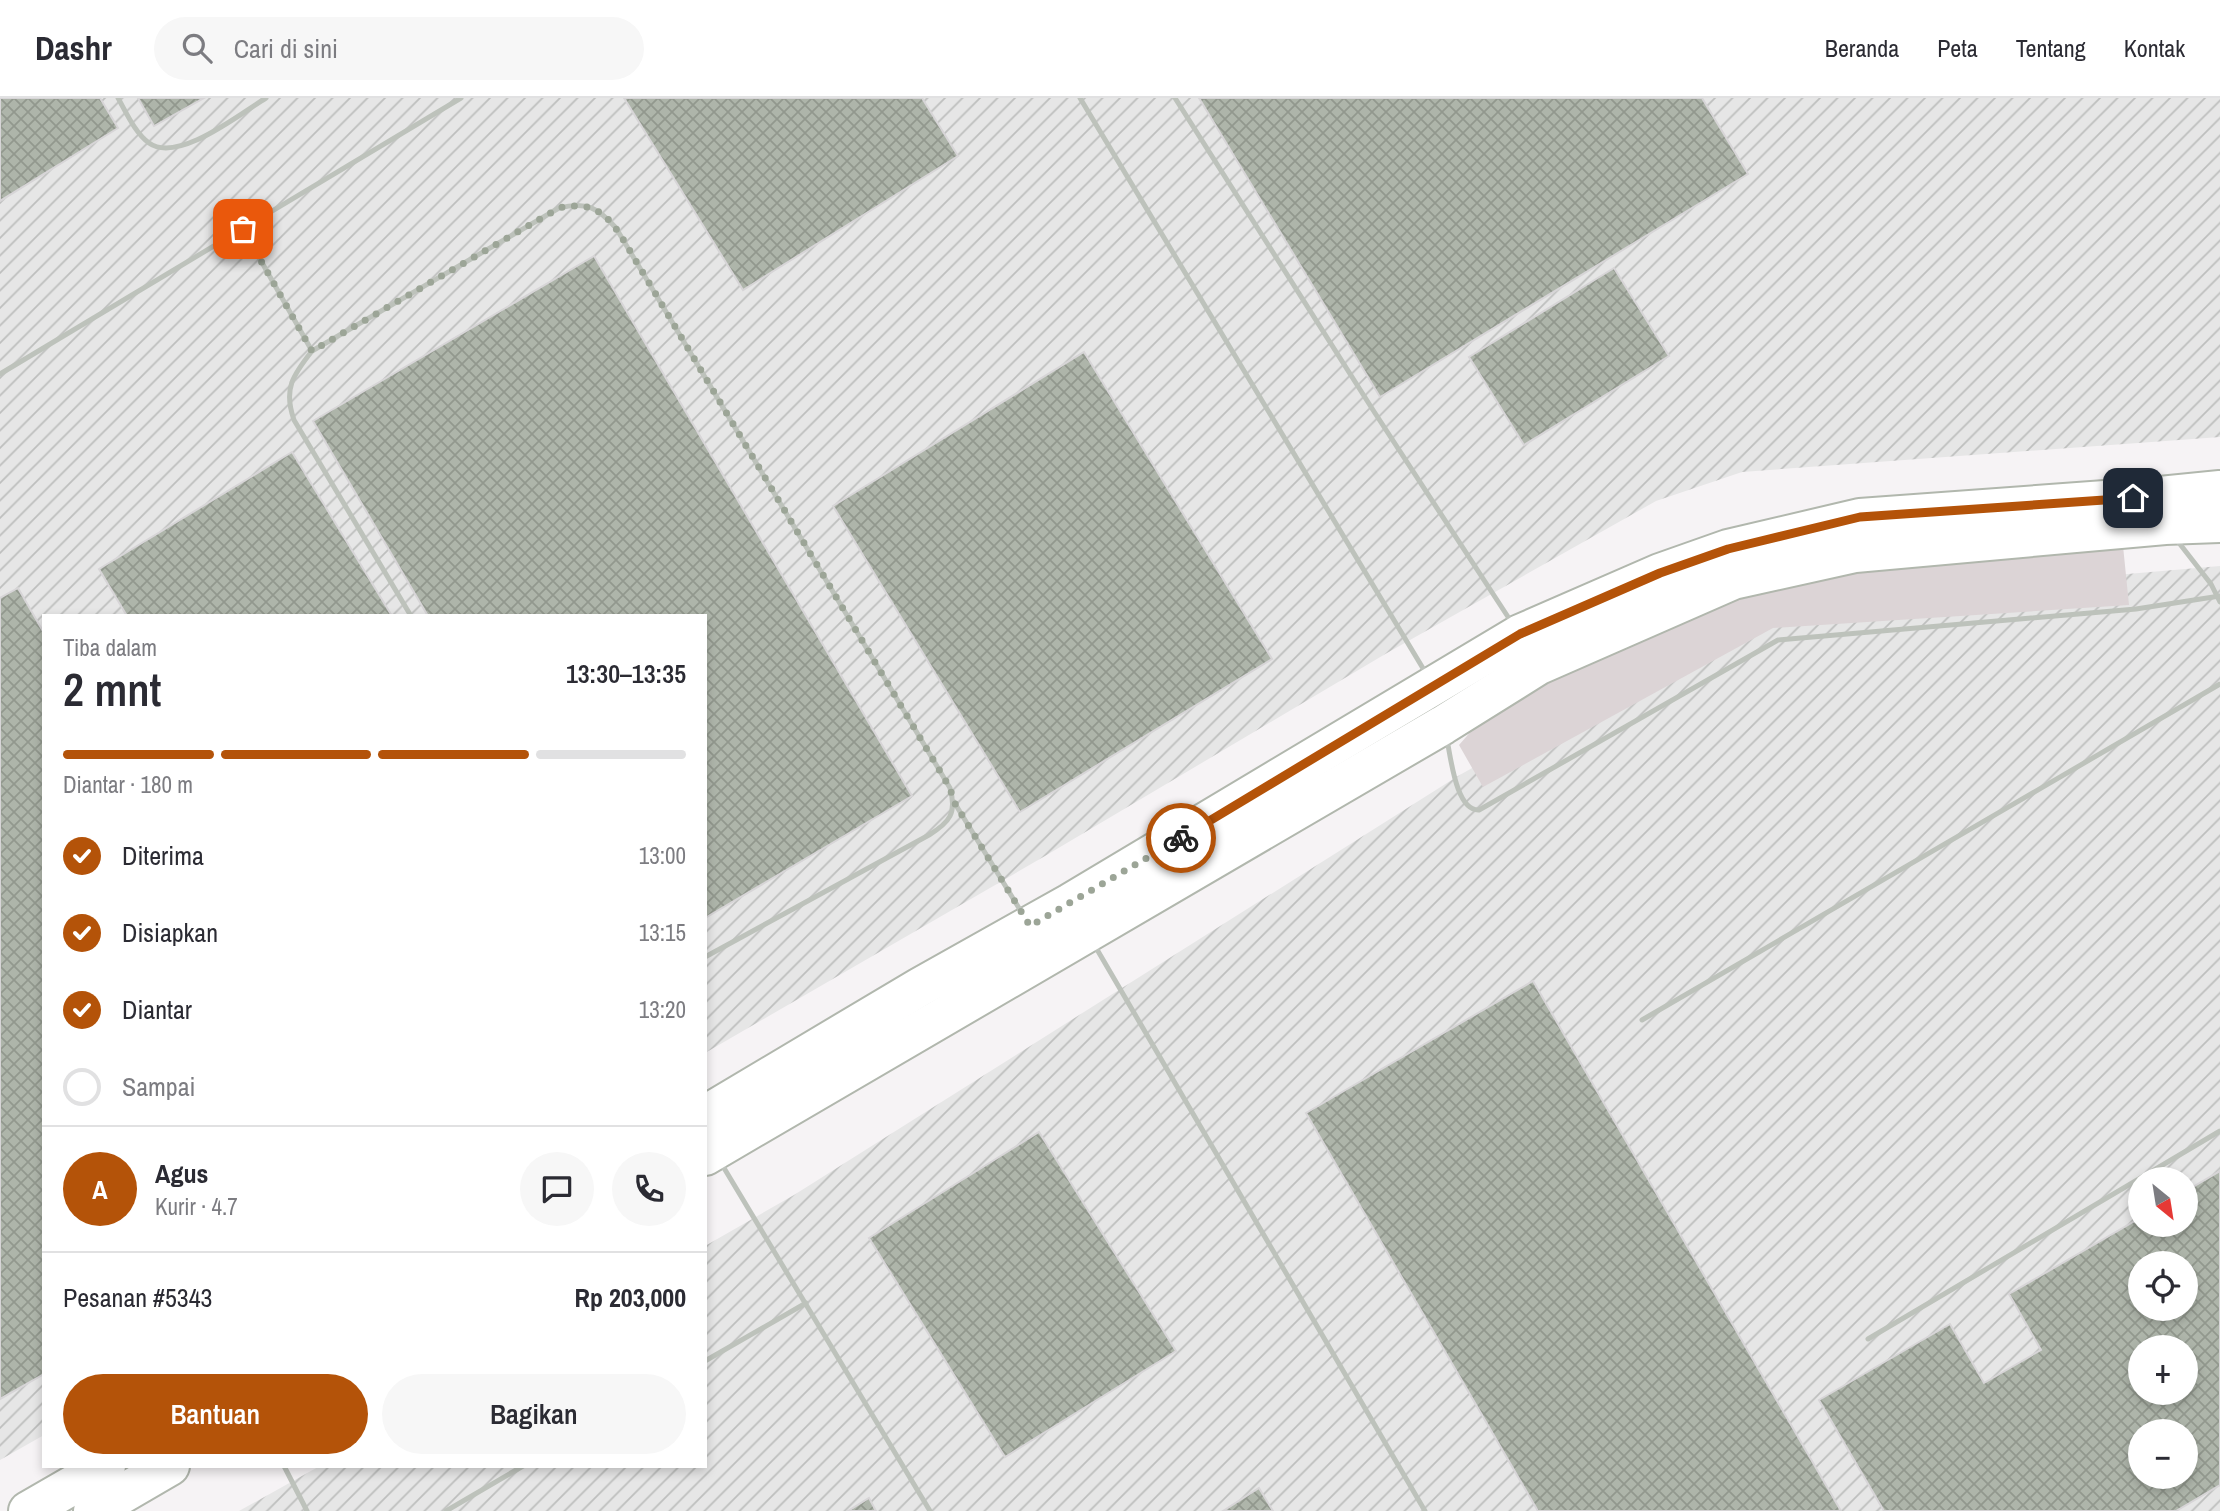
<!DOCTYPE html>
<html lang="id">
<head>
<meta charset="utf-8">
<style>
	body { margin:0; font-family:"Archivo Narrow",sans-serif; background:#f7f7f7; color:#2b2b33; height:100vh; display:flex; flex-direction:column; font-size:26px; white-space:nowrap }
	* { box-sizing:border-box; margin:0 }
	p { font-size:23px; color:#7c7c81 }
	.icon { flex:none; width:38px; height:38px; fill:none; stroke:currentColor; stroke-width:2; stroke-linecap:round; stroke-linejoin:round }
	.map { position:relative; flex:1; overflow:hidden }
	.panel { position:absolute; left:42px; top:516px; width:665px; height:854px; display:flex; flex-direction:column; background:#fff; border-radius:0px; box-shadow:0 4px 10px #0003 }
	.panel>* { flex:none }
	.needle { width:46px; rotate:150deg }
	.controls { position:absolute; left:2128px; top:1069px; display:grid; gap:14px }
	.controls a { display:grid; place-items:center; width:70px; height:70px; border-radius:50%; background:#fff; box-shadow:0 4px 10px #0003; font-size:35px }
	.pin { position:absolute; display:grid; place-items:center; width:60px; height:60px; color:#fff; margin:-30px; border-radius:14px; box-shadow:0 4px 10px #0006 }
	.courier { position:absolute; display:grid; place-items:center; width:70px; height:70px; margin:-35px; border:5px solid #b45309; border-radius:50%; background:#fff; color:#222; box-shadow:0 2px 9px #0007 }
	.headline em { font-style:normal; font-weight:600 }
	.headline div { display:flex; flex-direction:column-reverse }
	.headline { display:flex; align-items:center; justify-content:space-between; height:119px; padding:0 21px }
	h1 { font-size:46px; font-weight:600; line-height:52px }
	.bar { display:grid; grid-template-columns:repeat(4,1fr); gap:10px 7px; align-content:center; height:84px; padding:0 21px }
	.bar i { height:9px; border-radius:5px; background:#e1e1e2 }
	.bar .selected { background:#b45309 }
	.bar p { grid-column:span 4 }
	.line { display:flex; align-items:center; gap:18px; padding:0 21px; border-top:2px solid #e1e1e2 }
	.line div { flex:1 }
	.round { display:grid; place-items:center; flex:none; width:74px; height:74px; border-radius:37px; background:#f7f7f7 }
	ol { padding:0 21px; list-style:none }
	li { display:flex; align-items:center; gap:21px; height:77px }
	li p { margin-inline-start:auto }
	li .icon { padding:7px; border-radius:50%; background:#b45309; color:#fff; stroke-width:4 }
	li:last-child { color:#7c7c81 }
	li i { width:38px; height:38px; border:4px solid #e1e1e2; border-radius:50% }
	.button { display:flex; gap:14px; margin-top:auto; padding:14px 21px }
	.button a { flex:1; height:80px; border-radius:42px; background:#b45309; color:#fff; font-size:28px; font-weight:600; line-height:80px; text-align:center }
	.button a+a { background:#f7f7f7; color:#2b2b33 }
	header { display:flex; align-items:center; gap:42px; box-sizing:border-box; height:98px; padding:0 35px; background:#fff; border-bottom:2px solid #e1e1e2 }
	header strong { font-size:33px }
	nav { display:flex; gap:38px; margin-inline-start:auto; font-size:24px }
	.search { width:490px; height:63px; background:#f7f7f7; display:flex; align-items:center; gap:18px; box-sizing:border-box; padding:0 24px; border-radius:38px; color:#7c7c81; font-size:26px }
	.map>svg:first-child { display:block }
</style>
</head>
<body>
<header>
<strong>Dashr</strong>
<div class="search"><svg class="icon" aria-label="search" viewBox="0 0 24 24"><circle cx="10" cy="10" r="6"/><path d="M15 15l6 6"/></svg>Cari di sini</div>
<nav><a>Beranda</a><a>Peta</a><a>Tentang</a><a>Kontak</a></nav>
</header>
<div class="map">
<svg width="2220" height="1413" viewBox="0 0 2220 1413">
	<defs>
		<pattern id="industrial-furrows" width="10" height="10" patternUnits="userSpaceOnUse" patternTransform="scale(1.75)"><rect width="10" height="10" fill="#e6e6e6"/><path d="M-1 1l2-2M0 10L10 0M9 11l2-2" fill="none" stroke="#bebfbe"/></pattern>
		<pattern id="building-cross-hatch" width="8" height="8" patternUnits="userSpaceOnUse" patternTransform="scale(1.75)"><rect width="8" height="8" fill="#aeb5aa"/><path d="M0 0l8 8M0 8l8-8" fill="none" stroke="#92988e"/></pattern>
	</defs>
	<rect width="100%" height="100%" fill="#f6f3f5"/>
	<!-- industrial -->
	<g fill="url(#industrial-furrows)" fill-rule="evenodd">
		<path d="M 0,0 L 2220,0 L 2220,339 L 1742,374 L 1656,403 L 1387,555 L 1045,758 L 705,955 L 705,518 L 44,518 L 44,1337 L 0,1362 Z"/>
		<path d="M 2220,468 L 2220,1413 L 239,1413 L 318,1369 L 705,1368 L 705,1148 L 794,1097 L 1458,678 L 1728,526 L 1859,499 ZM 2140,1082 L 2186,1082 L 2186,1127 L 2140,1127 ZM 2140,1166 L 2186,1166 L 2186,1211 L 2140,1211 ZM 2140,1250 L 2186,1250 L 2186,1295 L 2140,1295 ZM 2140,1334 L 2186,1334 L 2186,1379 L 2140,1379 Z"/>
	</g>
	<!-- green -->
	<path fill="#dcd4d6" d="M 2122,438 L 2129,507 L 1773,530 L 1483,689 L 1459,647 L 1502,598 L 1720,492 Z"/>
	<!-- building -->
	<g fill="url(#building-cross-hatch)" stroke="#d7d5d7" stroke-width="2" fill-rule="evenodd">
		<path d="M 0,0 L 100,0 L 118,30 L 0,103 Z"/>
		<path d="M 138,0 L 204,0 L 154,28 Z"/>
		<path d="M 624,0 L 922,0 L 958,58 L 743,192 Z"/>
		<path d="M 1199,0 L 1702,0 L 1748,76 L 1380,299 Z"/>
		<path d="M 594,158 L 912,698 L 705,820 L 705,518 L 428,518 L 313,323 Z"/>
		<path d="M 1614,170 L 1669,258 L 1524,347 L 1469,259 Z"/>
		<path d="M 1084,254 L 1272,561 L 1020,714 L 833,408 Z"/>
		<path d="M 292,354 L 392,518 L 127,518 L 99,471 Z"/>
		<path d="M 18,490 L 44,535 L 44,1276 L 0,1301 L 0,500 Z"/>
		<path d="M 1533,883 L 1841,1413 L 1538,1413 L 1306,1015 Z"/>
		<path d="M 1039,1034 L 1176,1253 L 1005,1359 L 869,1140 Z"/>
		<path d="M 2220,1073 L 2220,1387 L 2176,1413 L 1884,1413 L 1819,1302 L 1950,1226 L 1984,1285 L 2041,1252 L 2009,1196 L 2140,1120 L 2140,1127 L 2186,1127 L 2186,1093 ZM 2140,1166 L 2186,1166 L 2186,1211 L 2140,1211 ZM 2140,1250 L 2186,1250 L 2186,1295 L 2140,1295 ZM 2140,1334 L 2186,1334 L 2186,1379 L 2140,1379 Z"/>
		<path d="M 1259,1390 L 1273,1413 L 1223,1413 Z"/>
		<path d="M 869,1400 L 876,1413 L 848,1413 Z"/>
	</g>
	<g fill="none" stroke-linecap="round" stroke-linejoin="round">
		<!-- secondary casing -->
		<g stroke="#b1b7ad" stroke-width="42">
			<g id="secondary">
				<path d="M 705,1017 L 920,889 L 1070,805 L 1520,536 L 1660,475 L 1728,451 L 1860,420 L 2160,398 L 2220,392"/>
				<path d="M 705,1058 L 1443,627 L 1539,567 L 1733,482 L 1855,455 L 2165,427 L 2220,425"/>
				<path d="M 28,1413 L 106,1368"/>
				<path d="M 93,1413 L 170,1368"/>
			</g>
		</g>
		<!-- lane -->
		<g stroke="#bdc2bb" stroke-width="5">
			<path d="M 118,0 C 126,14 135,35 149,45 C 178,66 241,15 266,0"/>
			<path d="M 1080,0 L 1427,577"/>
			<path d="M 1175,0 L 1373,312 L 1512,525"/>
			<path d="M 243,131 L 312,253"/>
			<path d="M 0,276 L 461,0"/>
			<path d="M 2176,441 L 2211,486 L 2220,504"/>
			<path d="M 411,518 L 294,322 C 283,291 293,277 312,253 L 559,110 C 587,103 598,110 616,130 L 950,690 C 957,715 950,724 929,737 L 705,859"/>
			<path d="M 1447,642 C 1451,660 1456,713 1479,712 L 1778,542 L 2136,511 L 2220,498"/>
			<path d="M 954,704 L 1022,815"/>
			<path d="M 1095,848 L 1425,1413"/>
			<path d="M 1642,922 L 2220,586"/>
			<path d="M 721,1065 L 930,1413"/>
			<path d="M 1868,1241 L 2220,1033"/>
			<path d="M 705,1263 L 806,1205"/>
			<path d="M 284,1368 L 307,1413"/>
			<path d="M 446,1413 L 523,1368"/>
		</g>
		<!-- secondary -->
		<use href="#secondary" stroke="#fff" stroke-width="38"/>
	</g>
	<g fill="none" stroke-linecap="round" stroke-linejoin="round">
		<!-- done -->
		<path stroke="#9ca597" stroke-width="7" stroke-dasharray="0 12.6" d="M 243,131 L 312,253 L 559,110 C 599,101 612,122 630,153 L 950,690 L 954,704 L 1030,828 L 1181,740"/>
		<!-- route -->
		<path stroke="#b45309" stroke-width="9" d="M 1181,740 L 1520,536 L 1660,475 L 1728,451 L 1860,419 L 2133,400"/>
	</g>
</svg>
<div class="controls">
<a><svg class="needle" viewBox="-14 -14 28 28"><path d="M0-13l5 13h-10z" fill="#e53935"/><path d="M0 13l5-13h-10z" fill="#7c7c81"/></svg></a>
<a><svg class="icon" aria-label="locate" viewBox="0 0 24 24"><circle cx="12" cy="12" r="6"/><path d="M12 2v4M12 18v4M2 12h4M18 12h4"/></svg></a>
<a>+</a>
<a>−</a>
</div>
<div class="pin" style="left:243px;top:131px;background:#ea580c"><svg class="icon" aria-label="bag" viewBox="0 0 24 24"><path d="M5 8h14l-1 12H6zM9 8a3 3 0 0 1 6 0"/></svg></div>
<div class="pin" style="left:2133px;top:400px;background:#1f2937"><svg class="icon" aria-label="home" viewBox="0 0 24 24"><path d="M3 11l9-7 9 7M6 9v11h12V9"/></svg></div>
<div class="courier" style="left:1181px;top:740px"><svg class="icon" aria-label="bike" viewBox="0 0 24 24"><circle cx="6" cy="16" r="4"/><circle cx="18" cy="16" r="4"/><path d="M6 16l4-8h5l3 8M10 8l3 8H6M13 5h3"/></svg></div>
<section class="panel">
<div class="headline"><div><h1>2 mnt</h1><p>Tiba dalam</p></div><em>13:30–13:35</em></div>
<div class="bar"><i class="selected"></i><i class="selected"></i><i class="selected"></i><i></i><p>Diantar · 180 m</p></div>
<ol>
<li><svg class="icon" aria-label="check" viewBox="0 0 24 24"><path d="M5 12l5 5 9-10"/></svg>Diterima<p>13:00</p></li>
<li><svg class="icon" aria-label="check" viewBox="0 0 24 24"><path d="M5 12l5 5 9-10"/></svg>Disiapkan<p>13:15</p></li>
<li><svg class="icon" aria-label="check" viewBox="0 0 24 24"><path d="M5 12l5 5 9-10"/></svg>Diantar<p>13:20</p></li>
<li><i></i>Sampai</li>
</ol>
<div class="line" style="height:126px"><b class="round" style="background:#b45309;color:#fff">A</b><div><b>Agus</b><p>Kurir · 4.7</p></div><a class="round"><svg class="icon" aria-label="chat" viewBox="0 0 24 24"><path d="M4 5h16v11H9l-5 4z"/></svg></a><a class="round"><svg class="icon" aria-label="phone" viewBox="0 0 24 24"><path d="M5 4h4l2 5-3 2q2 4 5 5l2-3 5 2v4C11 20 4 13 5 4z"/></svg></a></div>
<div class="line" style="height:91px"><div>Pesanan #5343</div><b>Rp 203,000</b></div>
<div class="button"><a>Bantuan</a><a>Bagikan</a></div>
</section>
</div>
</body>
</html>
